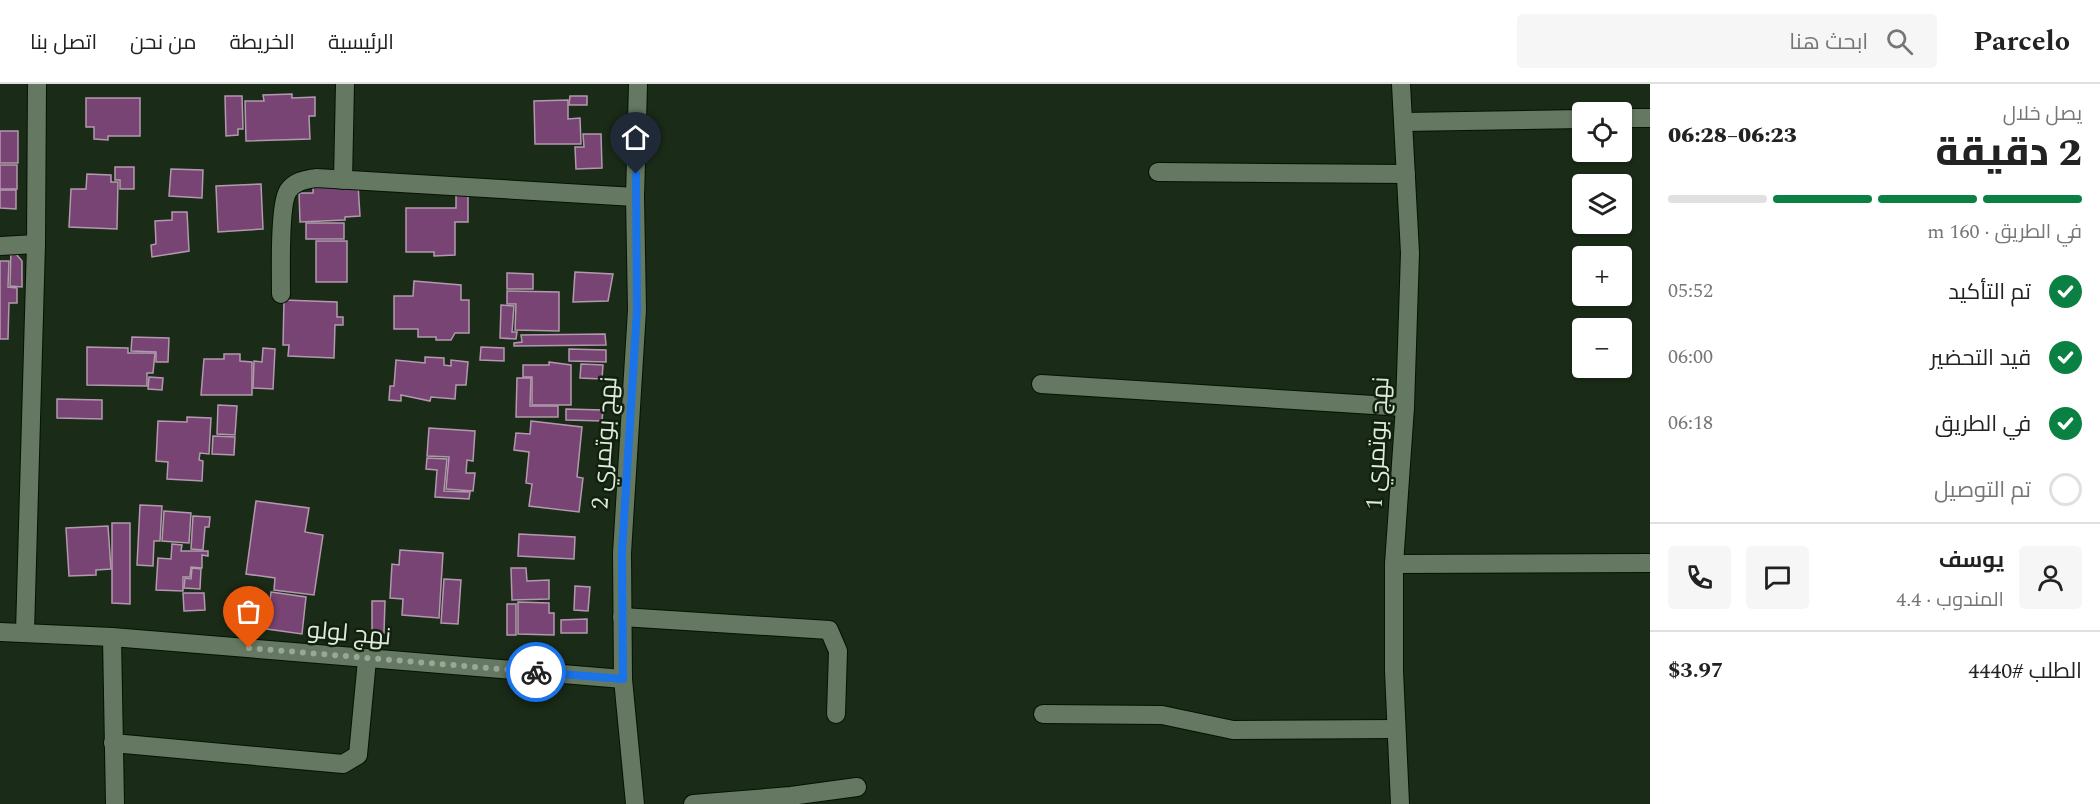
<!DOCTYPE html>
<html lang="ar">
<head>
<meta charset="utf-8">
<style>
	body { margin:0; font-family:Spectral,Cairo,serif; background:#f6f6f6; color:#222; direction:rtl; height:100vh; display:flex; flex-direction:column; font-size:22px; white-space:nowrap }
	* { box-sizing:border-box; margin:0 }
	p { font-size:20px; color:#767676 }
	.icon { flex:none; width:33px; height:33px; fill:none; stroke:currentColor; stroke-width:2; stroke-linecap:round; stroke-linejoin:round }
	.map { position:relative; flex:1; overflow:hidden; direction:ltr }
	.side { display:flex; flex-direction:column; background:#fff; width:450px }
	.side>* { flex:none }
	.buttons { position:absolute; left:1572px; top:18px; display:grid; gap:12px }
	.buttons a { display:grid; place-items:center; width:60px; height:60px; border-radius:6px; background:#fff; box-shadow:0 2px 4px #0004; font-size:30px }
	.pin { position:absolute; display:grid; place-items:center; width:51px; height:51px; color:#fff; margin:-62px -26px; border-radius:50% 50% 50% 0; rotate:-45deg; box-shadow:0 0 6px #0007 }
	.pin .icon { rotate:45deg }
	.courier { position:absolute; display:grid; place-items:center; width:60px; height:60px; margin:-30px; border:4px solid #1a73e8; border-radius:50%; background:#fff; color:#222; box-shadow:0 2px 8px #0007 }
	.summary em { font-style:normal; font-weight:800 }
	.summary div { display:flex; flex-direction:column-reverse }
	.summary { display:flex; align-items:center; justify-content:space-between; height:102px; padding:0 18px }
	h1 { font-size:39px; font-weight:800; line-height:45px }
	.bar { display:grid; grid-template-columns:repeat(4,1fr); gap:9px 6px; align-content:center; height:72px; padding:0 18px }
	.bar i { height:8px; border-radius:4px; background:#e0e0e0 }
	.bar .selected { background:#0b8043 }
	.bar p { grid-column:span 4 }
	.line { display:flex; align-items:center; gap:15px; padding:0 18px; border-top:2px solid #e0e0e0 }
	.line div { flex:1 }
	.round { display:grid; place-items:center; flex:none; width:63px; height:63px; border-radius:6px; background:#f6f6f6 }
	ol { padding:0 18px; list-style:none }
	li { display:flex; align-items:center; gap:18px; height:66px }
	li p { margin-inline-start:auto }
	li .icon { padding:6px; border-radius:50%; background:#0b8043; color:#fff; stroke-width:4 }
	li:last-child { color:#767676 }
	li i { width:33px; height:33px; border:3px solid #e0e0e0; border-radius:50% }
	header { display:flex; align-items:center; gap:36px; box-sizing:border-box; height:84px; padding:0 30px; background:#fff; border-bottom:2px solid #e0e0e0 }
	header strong { font-size:28px }
	nav { display:flex; gap:33px; margin-inline-start:auto; font-size:21px }
	.search { width:420px; height:54px; background:#f6f6f6; display:flex; align-items:center; gap:15px; box-sizing:border-box; padding:0 21px; border-radius:6px; color:#767676; font-size:22px }
	main { display:flex; flex:1; min-height:0 }
	.map>svg:first-child { display:block }
</style>
</head>
<body>
<header>
<strong>Parcelo</strong>
<div class="search"><svg class="icon" aria-label="search" viewBox="0 0 24 24"><circle cx="10" cy="10" r="6"/><path d="M15 15l6 6"/></svg>ابحث هنا</div>
<nav><a>الرئيسية</a><a>الخريطة</a><a>من نحن</a><a>اتصل بنا</a></nav>
</header>
<main>
<section class="side">
<div class="summary"><div><h1>2 دقيقة</h1><p>يصل خلال</p></div><em>06:23–06:28</em></div>
<div class="bar"><i class="selected"></i><i class="selected"></i><i class="selected"></i><i></i><p>في الطريق · 160 m</p></div>
<ol>
<li><svg class="icon" aria-label="check" viewBox="0 0 24 24"><path d="M5 12l5 5 9-10"/></svg>تم التأكيد<p>05:52</p></li>
<li><svg class="icon" aria-label="check" viewBox="0 0 24 24"><path d="M5 12l5 5 9-10"/></svg>قيد التحضير<p>06:00</p></li>
<li><svg class="icon" aria-label="check" viewBox="0 0 24 24"><path d="M5 12l5 5 9-10"/></svg>في الطريق<p>06:18</p></li>
<li><i></i>تم التوصيل</li>
</ol>
<div class="line" style="height:108px"><a class="round"><svg class="icon" aria-label="person" viewBox="0 0 24 24"><circle cx="12" cy="8" r="4"/><path d="M4 21q1-7 8-7t8 7"/></svg></a><div><b>يوسف</b><p>المندوب · 4.4</p></div><a class="round"><svg class="icon" aria-label="chat" viewBox="0 0 24 24"><path d="M4 5h16v11H9l-5 4z"/></svg></a><a class="round"><svg class="icon" aria-label="phone" viewBox="0 0 24 24"><path d="M5 4h4l2 5-3 2q2 4 5 5l2-3 5 2v4C11 20 4 13 5 4z"/></svg></a></div>
<div class="line" style="height:78px"><div>الطلب #4440</div><b>$3.97</b></div>
</section>
<div class="map">
<svg width="1650" height="720" viewBox="0 0 1650 720">
	<rect width="100%" height="100%" fill="#1a2b17"/>
	<!-- building -->
	<g fill="#784473" stroke="#b299ae" stroke-width="1.5">
		<path d="M 292,10 L 292,14 L 315,13 L 315,32 L 309,32 L 310,55 L 246,57 L 245,17 L 264,17 L 263,11 Z"/>
		<path d="M 225,12 L 242,12 L 243,45 L 238,45 L 238,51 L 226,52 Z"/>
		<path d="M 570,12 L 587,12 L 587,21 L 569,21 Z"/>
		<path d="M 86,14 L 140,14 L 140,52 L 108,52 L 108,56 L 94,55 L 94,43 L 86,43 Z"/>
		<path d="M 568,16 L 568,35 L 580,34 L 581,60 L 535,60 L 534,17 Z"/>
		<rect x="0" y="47" width="18" height="32"/>
		<path d="M 583,50 L 601,50 L 602,84 L 576,85 L 575,63 L 584,63 Z"/>
		<rect x="0" y="81" width="17" height="24"/>
		<path d="M 115,83 L 134,83 L 134,105 L 120,105 L 120,96 L 115,96 Z"/>
		<path d="M 171,85 L 203,86 L 202,114 L 169,112 Z"/>
		<path d="M 87,90 L 111,91 L 111,98 L 118,98 L 117,145 L 69,143 L 71,105 L 86,105 Z"/>
		<path d="M 313,99 L 358,100 L 360,132 L 345,133 L 345,136 L 300,138 L 299,109 L 313,109 Z"/>
		<path d="M 261,100 L 263,145 L 218,148 L 216,102 Z"/>
		<path d="M 0,106 L 16,106 L 16,125 L 0,124 Z"/>
		<path d="M 456,108 L 468,108 L 468,138 L 455,138 L 455,171 L 434,172 L 434,168 L 406,168 L 406,124 L 456,124 Z"/>
		<path d="M 172,128 L 187,128 L 189,167 L 152,173 L 151,161 L 156,160 L 155,137 L 172,136 Z"/>
		<rect x="306" y="139" width="38" height="16"/>
		<rect x="316" y="157" width="31" height="41"/>
		<path d="M 11,164 L 22,177 L 22,203 L 10,202 Z"/>
		<path d="M 0,177 L 9,177 L 8,203 L 17,204 L 17,219 L 9,219 L 8,255 L 0,255 Z"/>
		<path d="M 575,188 L 613,190 L 608,217 L 573,218 Z"/>
		<path d="M 507,189 L 533,190 L 533,205 L 507,205 Z"/>
		<path d="M 414,197 L 461,201 L 461,216 L 469,216 L 469,249 L 455,249 L 451,256 L 436,256 L 436,253 L 418,253 L 418,245 L 394,245 L 394,212 L 413,212 Z"/>
		<path d="M 507,207 L 559,208 L 559,247 L 515,246 L 516,220 L 507,220 Z"/>
		<path d="M 284,216 L 337,218 L 337,233 L 343,233 L 343,241 L 335,241 L 334,274 L 288,272 L 289,261 L 283,261 Z"/>
		<path d="M 501,221 L 514,222 L 512,248 L 517,248 L 516,255 L 500,254 Z"/>
		<path d="M 605,250 L 606,261 L 514,262 L 514,259 L 522,258 L 521,251 Z"/>
		<path d="M 132,253 L 169,254 L 168,278 L 156,278 L 156,268 L 131,267 Z"/>
		<path d="M 87,263 L 128,264 L 128,269 L 155,269 L 153,289 L 147,289 L 147,302 L 87,301 Z"/>
		<path d="M 481,263 L 504,264 L 504,277 L 480,276 Z"/>
		<path d="M 263,264 L 275,265 L 273,305 L 253,304 L 254,277 L 262,278 Z"/>
		<path d="M 569,265 L 606,266 L 606,278 L 569,277 Z"/>
		<path d="M 224,270 L 240,270 L 240,277 L 252,278 L 252,311 L 201,311 L 204,275 L 224,275 Z"/>
		<path d="M 425,273 L 444,274 L 444,281 L 451,282 L 451,276 L 468,278 L 466,301 L 456,301 L 455,315 L 431,313 L 430,317 L 401,311 L 401,317 L 389,316 L 390,302 L 394,302 L 396,276 L 425,279 Z"/>
		<path d="M 549,278 L 571,281 L 571,321 L 532,321 L 532,293 L 523,293 L 523,281 L 549,281 Z"/>
		<path d="M 581,280 L 603,281 L 602,295 L 580,294 Z"/>
		<path d="M 149,293 L 163,294 L 162,306 L 148,305 Z"/>
		<path d="M 517,294 L 531,294 L 530,322 L 558,322 L 558,333 L 516,333 Z"/>
		<path d="M 57,315 L 102,316 L 102,335 L 57,334 Z"/>
		<path d="M 218,321 L 237,322 L 235,351 L 217,350 Z"/>
		<path d="M 566,325 L 603,326 L 602,337 L 566,336 Z"/>
		<path d="M 187,333 L 211,334 L 209,370 L 200,369 L 199,376 L 203,377 L 202,397 L 167,395 L 168,378 L 156,377 L 158,337 L 187,338 Z"/>
		<path d="M 531,337 L 582,343 L 577,393 L 583,394 L 579,428 L 529,422 L 532,400 L 526,399 L 529,368 L 514,366 L 516,349 L 530,350 Z"/>
		<path d="M 429,344 L 475,347 L 473,377 L 467,376 L 466,389 L 475,389 L 473,407 L 446,405 L 449,373 L 427,372 Z"/>
		<path d="M 213,352 L 235,353 L 234,371 L 212,370 Z"/>
		<path d="M 427,374 L 447,375 L 444,407 L 470,408 L 469,415 L 435,413 L 437,386 L 426,385 Z"/>
		<path d="M 256,417 L 309,424 L 305,448 L 323,451 L 314,511 L 274,506 L 275,494 L 246,490 Z"/>
		<path d="M 140,421 L 162,422 L 160,457 L 154,457 L 153,482 L 137,481 Z"/>
		<path d="M 164,427 L 191,429 L 189,459 L 162,457 Z"/>
		<path d="M 193,432 L 210,433 L 209,443 L 205,443 L 203,466 L 191,465 Z"/>
		<path d="M 112,439 L 130,439 L 130,520 L 112,519 Z"/>
		<path d="M 108,442 L 111,485 L 96,486 L 96,491 L 69,492 L 66,444 Z"/>
		<path d="M 519,450 L 575,453 L 574,475 L 518,472 Z"/>
		<path d="M 172,460 L 182,461 L 181,467 L 208,467 L 208,472 L 202,471 L 202,484 L 191,483 L 190,493 L 183,493 L 183,507 L 156,506 L 158,474 L 171,475 Z"/>
		<path d="M 400,466 L 443,469 L 439,534 L 402,531 L 403,515 L 390,514 L 392,480 L 399,481 Z"/>
		<path d="M 192,484 L 201,485 L 200,505 L 184,504 L 185,494 L 191,495 Z"/>
		<path d="M 511,484 L 526,484 L 527,497 L 549,496 L 549,515 L 512,516 Z"/>
		<path d="M 444,495 L 461,496 L 458,540 L 441,539 Z"/>
		<path d="M 575,502 L 590,503 L 588,527 L 574,526 Z"/>
		<path d="M 271,508 L 306,513 L 302,550 L 267,545 Z"/>
		<path d="M 183,509 L 204,509 L 205,526 L 184,527 Z"/>
		<path d="M 372,517 L 385,517 L 384,549 L 372,548 Z"/>
		<path d="M 518,518 L 549,519 L 549,529 L 554,529 L 554,551 L 518,550 Z"/>
		<rect x="507" y="520" width="9" height="31"/>
		<path d="M 587,535 L 587,549 L 561,549 L 561,536 Z"/>
	</g>
	<g fill="none" stroke-linecap="round" stroke-linejoin="round">
		<!-- minor casing -->
		<g stroke="#041303" stroke-width="20">
			<g id="minor">
				<path d="M 1622,34 L 1650,34"/>
				<path d="M 1403,38 L 1582,35"/>
				<path d="M 1158,88 L 1406,90"/>
				<path d="M 343,96 L 345,0"/>
				<path d="M 0,162 L 36,160"/>
				<path d="M 281,210 C 281,190 279,121 288,107 C 295,97 305,96 316,94 L 635,113"/>
				<path d="M 1041,300 L 1405,323"/>
				<path d="M 1394,480 L 1650,479"/>
				<path d="M 622,533 L 829,546 L 838,567 L 836,630"/>
				<path d="M 0,548 L 112,553 L 623,595"/>
				<path d="M 25,548 L 36,160 L 37,0"/>
				<path d="M 112,553 L 115,720"/>
				<path d="M 1043,630 L 1162,631 L 1233,646 L 1396,645"/>
				<path d="M 113,659 L 343,680 L 358,671 L 367,576"/>
				<path d="M 635,720 L 623,595 L 622,469 L 637,226 L 635,113 L 638,0"/>
				<path d="M 693,720 L 791,712 L 857,703"/>
				<path d="M 1400,720 L 1394,587 L 1394,480 L 1405,323 L 1410,169 L 1401,0"/>
			</g>
		</g>
		<!-- minor -->
		<use href="#minor" stroke="#657962" stroke-width="18"/>
	</g>
	<g fill="none" stroke-linecap="round" stroke-linejoin="round">
		<!-- done -->
		<path stroke="#99a798" stroke-width="6" stroke-dasharray="0 10.8" d="M 249,564 L 536,588"/>
		<!-- route -->
		<path stroke="#1a73e8" stroke-width="8" d="M 536,588 L 623,595 L 622,468 L 637,226 L 636,90"/>
	</g>
	<g text-anchor="middle" dominant-baseline="central" stroke-width="5" stroke-linejoin="round" paint-order="stroke">
		<!-- street labels -->
		<g font-size="24" fill="#deeadd" stroke="#11210e">
			<text transform="translate(605 359) rotate(-86)">نهج بوتمري 2</text>
			<text transform="translate(1378 359) rotate(-87)">نهج بوتمري 1</text>
			<text transform="translate(349 550) rotate(5)">نهج لولو</text>
		</g>
	</g>
</svg>
<div class="buttons">
<a><svg class="icon" aria-label="locate" viewBox="0 0 24 24"><circle cx="12" cy="12" r="6"/><path d="M12 2v4M12 18v4M2 12h4M18 12h4"/></svg></a>
<a><svg class="icon" aria-label="layers" viewBox="0 0 24 24"><path d="M12 4l9 5-9 5-9-5zM3 14l9 5 9-5"/></svg></a>
<a>+</a>
<a>−</a>
</div>
<div class="pin" style="left:249px;top:564px;background:#ea580c"><svg class="icon" aria-label="bag" viewBox="0 0 24 24"><path d="M5 8h14l-1 12H6zM9 8a3 3 0 0 1 6 0"/></svg></div>
<div class="pin" style="left:636px;top:90px;background:#1f2937"><svg class="icon" aria-label="home" viewBox="0 0 24 24"><path d="M3 11l9-7 9 7M6 9v11h12V9"/></svg></div>
<div class="courier" style="left:536px;top:588px"><svg class="icon" aria-label="bike" viewBox="0 0 24 24"><circle cx="6" cy="16" r="4"/><circle cx="18" cy="16" r="4"/><path d="M6 16l4-8h5l3 8M10 8l3 8H6M13 5h3"/></svg></div>
</div>
</main>
</body>
</html>
